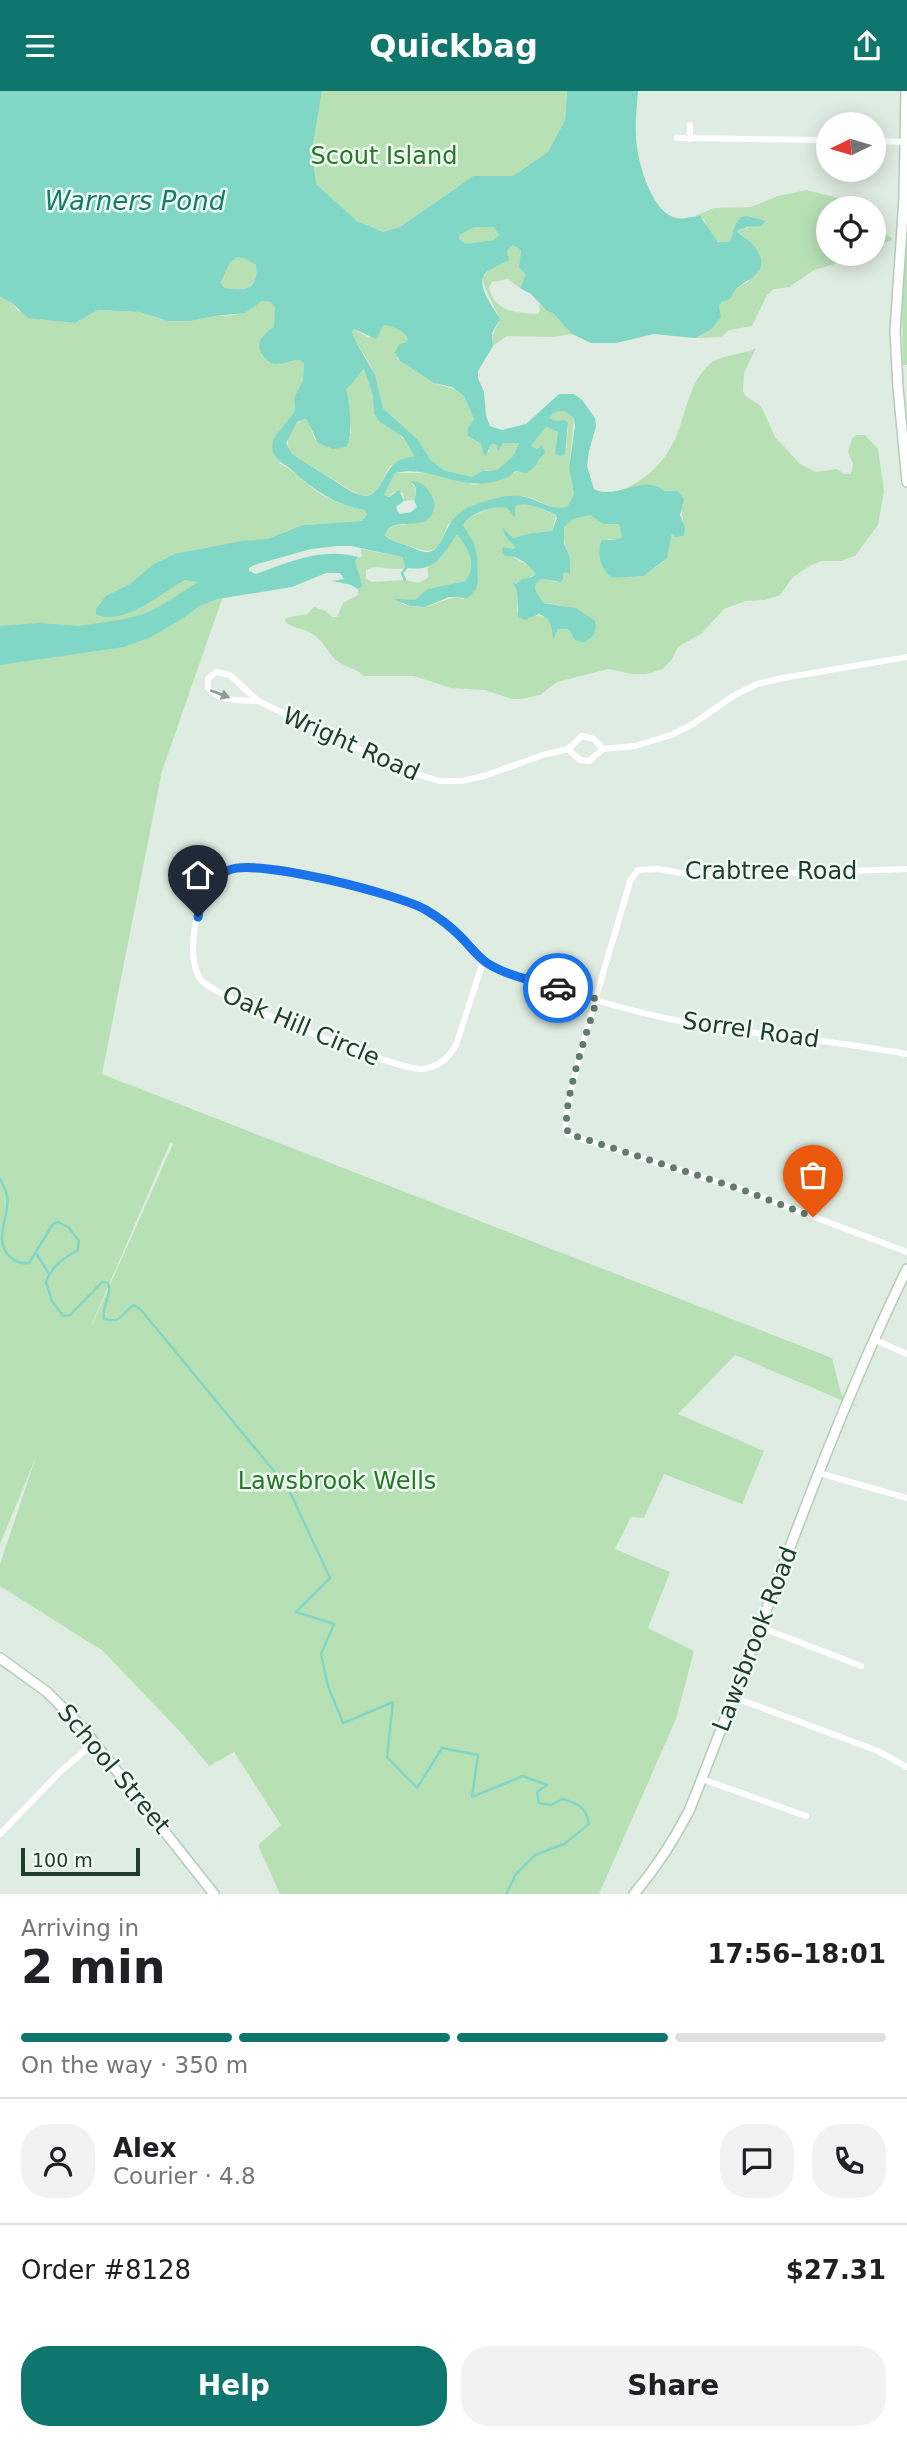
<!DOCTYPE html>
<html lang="en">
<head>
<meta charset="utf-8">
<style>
	body { margin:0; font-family:"DejaVu Sans",sans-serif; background:#f2f2f2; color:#202124; height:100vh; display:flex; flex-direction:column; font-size:26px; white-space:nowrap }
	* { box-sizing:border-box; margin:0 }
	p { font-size:23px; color:#757577 }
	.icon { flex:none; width:38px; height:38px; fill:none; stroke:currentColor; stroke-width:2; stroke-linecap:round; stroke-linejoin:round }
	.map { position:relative; height:1803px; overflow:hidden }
	.side { display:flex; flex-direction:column; background:#fff; flex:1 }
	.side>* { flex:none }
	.needle { width:46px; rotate:265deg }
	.buttons { position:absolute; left:816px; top:21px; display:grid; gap:14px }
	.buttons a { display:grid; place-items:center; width:70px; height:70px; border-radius:50%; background:#fff; box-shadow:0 4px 18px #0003; font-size:35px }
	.scale { position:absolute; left:21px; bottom:18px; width:119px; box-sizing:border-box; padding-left:7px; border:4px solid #1e3d2a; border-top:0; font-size:19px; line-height:24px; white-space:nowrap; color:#1e3d2a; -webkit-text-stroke:5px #eff8f1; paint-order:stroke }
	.pin { position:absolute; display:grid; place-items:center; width:60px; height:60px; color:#fff; margin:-72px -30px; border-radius:50% 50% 50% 0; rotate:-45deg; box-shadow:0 0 7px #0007 }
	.pin .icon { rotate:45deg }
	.courier { position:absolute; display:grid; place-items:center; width:70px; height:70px; margin:-35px; border:5px solid #1a73e8; border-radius:50%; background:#fff; color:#222; box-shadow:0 2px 9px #0007 }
	.overview em { font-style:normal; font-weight:700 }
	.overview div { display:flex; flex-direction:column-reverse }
	.overview { display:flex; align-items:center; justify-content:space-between; height:119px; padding:0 21px }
	h1 { font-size:46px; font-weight:700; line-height:52px }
	.bar { display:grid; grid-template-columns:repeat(4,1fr); gap:10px 7px; align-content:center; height:84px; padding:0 21px }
	.bar i { height:9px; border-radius:5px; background:#e0e0e0 }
	.bar .on { background:#0f766e }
	.bar p { grid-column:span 4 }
	.line { display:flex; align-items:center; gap:18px; padding:0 21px; border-top:2px solid #e0e0e0 }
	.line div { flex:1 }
	.round { display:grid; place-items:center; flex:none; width:74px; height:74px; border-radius:28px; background:#f2f2f2 }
	.button { display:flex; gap:14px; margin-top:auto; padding:14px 21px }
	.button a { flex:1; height:80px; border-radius:28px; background:#0f766e; color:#fff; font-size:28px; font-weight:700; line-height:80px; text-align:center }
	.button a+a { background:#f2f2f2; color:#202124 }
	header { display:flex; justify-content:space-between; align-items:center; height:91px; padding:0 21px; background:#0f766e; color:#fff; font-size:32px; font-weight:700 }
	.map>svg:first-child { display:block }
</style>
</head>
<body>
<header><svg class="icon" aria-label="menu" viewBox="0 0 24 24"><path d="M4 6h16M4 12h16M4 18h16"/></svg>Quickbag<svg class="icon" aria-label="share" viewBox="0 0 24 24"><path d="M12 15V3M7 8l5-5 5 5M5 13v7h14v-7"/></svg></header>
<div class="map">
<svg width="907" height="1803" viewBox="0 0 907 1803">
	<rect width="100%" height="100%" fill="#dfece1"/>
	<!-- green -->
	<g fill="#b8e0b5" fill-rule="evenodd">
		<path d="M 322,0 L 567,0 L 565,29 L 548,61 L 513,85 L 473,85 L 400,136 L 383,141 L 357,130 L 316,93 L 312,59 Z"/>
		<path d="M 807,99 L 845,109 L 858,109 L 873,117 L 828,117 L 828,163 L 860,163 L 845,170 L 814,179 L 789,196 L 774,198 L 767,204 L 752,235 L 729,239 L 721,246 L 695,247 L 712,238 L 721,226 L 719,215 C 728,206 737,196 749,190 L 748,149 L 737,140 L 766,131 L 748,125 L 735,134 L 730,151 C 714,155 709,141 704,128 L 695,125 L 714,117 L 751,116 L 778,105 Z"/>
		<path d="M 873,118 L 882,141 L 892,147 L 891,149 L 873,157 Z"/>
		<path d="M 474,136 L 494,136 L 499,144 L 495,149 L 466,153 L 459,148 L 460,144 Z"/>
		<path d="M 907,145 L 907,274 L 903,274 L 902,198 Z"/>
		<path d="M 513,154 L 521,159 L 519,176 L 527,184 L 520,197 L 508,188 L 492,191 L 489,196 C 494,221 516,222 538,223 L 540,220 L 539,213 L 553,222 L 572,243 L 552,246 L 507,245 L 493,255 C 492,238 497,239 499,229 C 500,222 483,200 483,186 Z"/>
		<path d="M 238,166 L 246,168 L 256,174 C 259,199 243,202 223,196 L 221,191 L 230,171 Z"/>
		<path d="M 0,206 L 11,211 L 18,220 L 60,230 L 75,232 L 98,219 L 140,221 L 168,230 L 191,230 L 214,225 L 234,224 L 262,210 L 272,211 L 275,217 L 276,273 L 300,269 L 304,272 L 303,289 L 294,307 L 295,318 L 284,337 L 276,345 L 280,373 C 292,378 301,388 312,397 C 326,408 347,416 364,419 L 367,423 L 362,430 L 303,434 L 267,448 L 242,451 L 162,680 L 102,983 L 832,1267 L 841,1303 L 858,1316 L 735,1264 L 678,1323 L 764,1360 L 742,1413 L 664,1383 L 644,1427 L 631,1426 L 615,1458 L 670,1481 L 648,1537 L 694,1560 L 676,1628 L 599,1803 L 280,1803 L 258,1754 L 281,1734 L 234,1661 L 209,1675 L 185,1646 L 103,1560 L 0,1495 L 0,1473 L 36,1366 L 0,1453 ZM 170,1052 L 173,1053 L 92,1234 L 92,1233 Z"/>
		<path d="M 384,233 C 393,235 405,240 408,249 L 396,267 L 400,270 L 434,292 L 457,299 L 464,305 L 474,328 L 470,335 L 468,345 L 481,353 L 488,361 L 491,353 L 497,354 L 498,359 L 503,352 L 519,352 L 513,365 L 497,379 L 486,379 L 473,386 L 446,380 L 438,375 L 430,368 L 418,349 L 383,317 L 371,275 L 357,253 L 352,241 L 354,238 L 369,247 Z"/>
		<path d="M 756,257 L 744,282 L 743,300 L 745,305 L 761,315 L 775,346 L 800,373 L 816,381 L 837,378 L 844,383 L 851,383 L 853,373 L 848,361 L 852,347 L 857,344 L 865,344 L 878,358 L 884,400 L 878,434 L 855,465 L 841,470 L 822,470 L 811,474 L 793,486 L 780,504 L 765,509 L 745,510 L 724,518 L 702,542 L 678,556 L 672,568 L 663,578 L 646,583 L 632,583 L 608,578 L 557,591 L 540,604 L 521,608 L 512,608 L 485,599 L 451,597 L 414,585 L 364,585 C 356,577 344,576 336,569 C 325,558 324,549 309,541 C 301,537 291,537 285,530 L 286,527 L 307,523 L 314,516 L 326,520 L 332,526 L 337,526 L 343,512 L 358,504 L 358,498 L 363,496 L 355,470 L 358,466 L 362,466 L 361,458 L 402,466 L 406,477 C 392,481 378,472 366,479 L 366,488 L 372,491 L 405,489 L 418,492 L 429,486 L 427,477 L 441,467 L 457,442 C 468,456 478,475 465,490 L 429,498 L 415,510 L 400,510 L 402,513 C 409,515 417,517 425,516 C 440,514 448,504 463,508 L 478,490 L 476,473 L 462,434 C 467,426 497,412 507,417 C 510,418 513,423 515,426 L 515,414 C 529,411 543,418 556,425 L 552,440 L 532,442 L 513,447 L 504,439 L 505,445 L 515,456 L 509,459 L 509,464 L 529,475 L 535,483 L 516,494 L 513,492 L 517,499 L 517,521 L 546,526 L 552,535 L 553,547 L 558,538 L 568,538 L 575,549 L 594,544 L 596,536 C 590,519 560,513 543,512 L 535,498 L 536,492 L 542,488 L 556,491 L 563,481 L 569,483 C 570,471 565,464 565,453 C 564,447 564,442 563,436 L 573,428 L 590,424 L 603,433 L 619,433 L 622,446 L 614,449 L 608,448 L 613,487 L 644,485 L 664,470 L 672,442 L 675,446 L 684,445 C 686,436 679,412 678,400 L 664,400 L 642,395 L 621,399 C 651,388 672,363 681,332 C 688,311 694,283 714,270 C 726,263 743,264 756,257 Z"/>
		<path d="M 365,278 C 372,298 380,317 392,335 C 399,345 413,354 415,367 L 390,375 C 379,390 384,405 360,405 L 292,363 C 283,350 290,334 304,328 L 307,328 L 315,349 L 351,342 L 346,299 L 347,295 Z"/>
		<path d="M 559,320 L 566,321 L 574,327 L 569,377 L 574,403 L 567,416 C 549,421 538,405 520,405 C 509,405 461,427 448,433 C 439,457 437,466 410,455 C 401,452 392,451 385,444 C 389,434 396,434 406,434 L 434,408 C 427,398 424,392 411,392 C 418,397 416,402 414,409 L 404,410 L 403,402 L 394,401 L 388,406 L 384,404 L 395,382 L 434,382 L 474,394 L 537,375 L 542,355 L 537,358 L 531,355 L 533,351 L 546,336 L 558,341 L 558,350 L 556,354 L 567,357 C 564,347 573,337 564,329 L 554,330 L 550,327 L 552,323 Z"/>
	</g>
	<!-- water -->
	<path fill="#80d7c6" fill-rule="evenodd" d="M 0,0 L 322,0 L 312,59 L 316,93 L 357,130 L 383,141 L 400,136 L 473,85 L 513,85 L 548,61 L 565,29 L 567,0 L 638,0 C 637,15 635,29 636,44 C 636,66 650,118 673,126 C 683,130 690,125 700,125 L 718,151 L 730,151 L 735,134 L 741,126 L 748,125 L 766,130 L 761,135 L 747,136 L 737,140 C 742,146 750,149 754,155 C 778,187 737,186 731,207 L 722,211 L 719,215 L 721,226 L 712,238 L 695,247 L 654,243 L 616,252 L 591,252 L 572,243 L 553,222 L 547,220 L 531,203 L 520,197 L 526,184 L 519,176 L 521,159 L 513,154 L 507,160 L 509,169 C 503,172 488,178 484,184 C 477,197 494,217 500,228 L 492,242 L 493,255 L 478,280 L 478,287 L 484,301 L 486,325 L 490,335 L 502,339 L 526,333 L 559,303 L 574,303 L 582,309 L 595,327 L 596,335 L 589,360 L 587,375 L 594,398 C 615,410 644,382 664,400 L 678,400 L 684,408 L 680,424 L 685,436 L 684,445 L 675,446 L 672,442 L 667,467 L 644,485 L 613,487 C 601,481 596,461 602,449 L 614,449 L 622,446 L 619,433 L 603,433 L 590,424 L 573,428 L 564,436 L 564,453 L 570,467 L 570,483 L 563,481 L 563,488 L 561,491 L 542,488 L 536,492 L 535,498 L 543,512 L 576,517 L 595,530 L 596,536 L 594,544 L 584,552 L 575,549 L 568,538 L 558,538 L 553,548 C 552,536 551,527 539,523 L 525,529 L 518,526 L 517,499 L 512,491 L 516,493 L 522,488 L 532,486 L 535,483 C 530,473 516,464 505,465 L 502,460 L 503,456 L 513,458 L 515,456 L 505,445 L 502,436 L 513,447 L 532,442 L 552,440 L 557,427 L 556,424 C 543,418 528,410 515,415 L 515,427 L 507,417 C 495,414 469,422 463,434 L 474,453 L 477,464 L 478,490 L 476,498 L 468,507 L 449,506 L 425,516 L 410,515 L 393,508 L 415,509 L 428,498 L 465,490 C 478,475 468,456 457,443 C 442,465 437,481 406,477 L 402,466 L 351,455 L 337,455 L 311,458 L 254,474 L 249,477 L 249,480 L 256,483 C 289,471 322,456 358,466 L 355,470 L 363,496 L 358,498 L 351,494 L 332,490 L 344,488 L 340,482 L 326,482 L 292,496 L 218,508 L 199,515 L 185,526 L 149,547 L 124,556 L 0,574 L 0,535 L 39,532 L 79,535 L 119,529 L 141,524 L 159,516 L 198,491 L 185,489 C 159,503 128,534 96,524 L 96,518 L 106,505 L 130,493 L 154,473 L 175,463 L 242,450 L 267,448 L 303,434 L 362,430 L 367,423 L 364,419 C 336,414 313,399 293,380 C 283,371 269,368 273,350 C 275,343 291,328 295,318 L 294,307 L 303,289 L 304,272 L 300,269 C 292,269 284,273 276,273 C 266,273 255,257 261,248 C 264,243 270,239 274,236 L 275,217 L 271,211 L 262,210 L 245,222 L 214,225 L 191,230 L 168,230 L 140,221 L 98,219 L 75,232 L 28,227 L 11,211 L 0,206 ZM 494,136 L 499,144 L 494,149 L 466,153 L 459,148 L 460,144 L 474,136 ZM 238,166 L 246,168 L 256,174 C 259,200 243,201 223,196 L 221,191 L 230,171 ZM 384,234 C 393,235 405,240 408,249 L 405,252 L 399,253 L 395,262 L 400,270 L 434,292 L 452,296 L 464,305 L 474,328 L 467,339 L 468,345 L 481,353 L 485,366 L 491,353 L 497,354 L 498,360 L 503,352 L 519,352 L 513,365 L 497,379 L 482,380 L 473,386 L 446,380 L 438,375 L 430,368 L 418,349 L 383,317 L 375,284 L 357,253 L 352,241 L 354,238 L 376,248 ZM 364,278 L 373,304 L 374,322 L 379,330 L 403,346 L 415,366 C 375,365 389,420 352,401 L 292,363 L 286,352 L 297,331 L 304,328 L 307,329 L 318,352 L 333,358 L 346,356 C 353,348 350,308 346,299 ZM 559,320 L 566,321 L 574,327 L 575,335 L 569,377 L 574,403 L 567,416 C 549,420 537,407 520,405 C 505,403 486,410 472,415 C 443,425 445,459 429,461 C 422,462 415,457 408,455 C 401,452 394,451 388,447 L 385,444 C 388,439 387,438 392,435 C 405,430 425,438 433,421 C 436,413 434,407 429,400 C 424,393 419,391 410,390 C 418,396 417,400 414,409 L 417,416 L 411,421 L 399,423 L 396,416 L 404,410 L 399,399 L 389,406 L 384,404 L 395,382 C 431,373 460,401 496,390 C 504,388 510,386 515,380 L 526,382 L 537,374 L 539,368 L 545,362 L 542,354 L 537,358 L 531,355 L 546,336 L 558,341 L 555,363 L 561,365 L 565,363 L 568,332 L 565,329 L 554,330 L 550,327 L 552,323 Z"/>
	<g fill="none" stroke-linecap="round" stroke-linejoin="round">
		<!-- stream -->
		<g stroke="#80d7c6" stroke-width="2.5">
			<path d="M 405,489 L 402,482 L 406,477"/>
			<path d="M 0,1088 C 2,1093 6,1099 7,1104 C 10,1119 1,1134 2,1149 C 3,1163 15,1174 29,1172 L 53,1133 L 58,1131 L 69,1137 L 79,1150 L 78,1159 C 64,1167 52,1175 46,1191 L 52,1210 L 63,1225 L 70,1224 L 102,1191 L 108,1192 C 113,1204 101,1215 104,1228 C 122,1233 120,1223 134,1214 L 141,1219 L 288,1397 L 330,1487 L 296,1521 L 334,1533 L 321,1563 L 328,1595 L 343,1632 L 393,1611 L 387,1666 L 417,1697 L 442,1657 L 478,1664 L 472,1706 L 523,1685 L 547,1694 L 537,1701 L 539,1712 L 551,1714 L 563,1708 C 579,1713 586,1716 589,1733 L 564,1753 L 535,1764 L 516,1783 L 506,1803"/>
			<path d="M 36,1162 L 49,1183"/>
		</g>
		<!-- secondary casing -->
		<g stroke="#b1cdb8" stroke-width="12">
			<g id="secondary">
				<path d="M 906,0 L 904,108 L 895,240 L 898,296 L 907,391"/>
				<path d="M 0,1567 L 47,1601 L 82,1636 L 214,1803"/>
				<path d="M 634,1803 C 656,1777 673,1751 689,1720 C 762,1539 822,1353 907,1178"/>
			</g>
		</g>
		<!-- street -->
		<g stroke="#fff" stroke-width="6">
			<path d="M 690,34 L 690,48"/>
			<path d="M 677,47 L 828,49"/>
			<path d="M 873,50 L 905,51"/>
			<path d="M 258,610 C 242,609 219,611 208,597 L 208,588 L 216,581 L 230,584 L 258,610 L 401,678 L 439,690 L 462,690 L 484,685 L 543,664 L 568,658 L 582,645 L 594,648 L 603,658"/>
			<path d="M 568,658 L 580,669 L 589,670 L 603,658 L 635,655 L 671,644 L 693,633 L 733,605 L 757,593 L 783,587 L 907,566"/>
			<path d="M 907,778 L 733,784 L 681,782 L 658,778 L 638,779 L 630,790 C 621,824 559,1021 566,1039 C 568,1045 579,1047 584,1049 L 743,1099 L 907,1161"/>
			<path d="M 484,868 L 456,954 C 449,967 436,978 420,978 C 395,978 217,907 202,890 C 185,872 195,811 210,793 C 214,788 221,783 228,780 C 243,772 267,777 283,779 C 311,783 339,792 366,799 C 385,805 407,809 425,818 C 437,825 451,835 461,845 C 470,854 478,867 489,873 C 499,878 510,882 521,885 C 589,909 662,930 734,939 C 792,947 849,952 907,963"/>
			<path d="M 875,1249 L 907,1263"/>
			<path d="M 819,1382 L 907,1407"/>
			<path d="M 760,1536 L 861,1575"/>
			<path d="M 733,1606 L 878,1660 L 907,1676"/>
			<path d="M 702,1688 L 806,1725"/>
			<path d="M 0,1743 L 60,1681 L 95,1651"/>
		</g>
		<!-- secondary -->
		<use href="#secondary" stroke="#fff" stroke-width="9"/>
	</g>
	<!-- one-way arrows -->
	<defs><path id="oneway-solid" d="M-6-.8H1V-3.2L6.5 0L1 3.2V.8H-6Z" transform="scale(1.75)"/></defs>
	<use fill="#8e9e94" href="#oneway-solid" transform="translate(220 603) rotate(21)"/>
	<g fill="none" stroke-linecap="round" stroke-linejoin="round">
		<!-- done -->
		<path stroke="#627a6a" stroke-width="7" stroke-dasharray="0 12.6" d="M 558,897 L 597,908 C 590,932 557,1026 569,1043 L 743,1099 L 813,1126"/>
		<!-- route -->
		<path stroke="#1a73e8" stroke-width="9" d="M 198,826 C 201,807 209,788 229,779 C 257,767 398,803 426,819 C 438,826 450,835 460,845 C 469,854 477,865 487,872 C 507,885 535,890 558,897"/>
	</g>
	<g text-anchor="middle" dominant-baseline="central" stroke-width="5" stroke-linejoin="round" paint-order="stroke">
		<!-- park labels -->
		<g font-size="24" fill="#247827" stroke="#eff8f1">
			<text x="384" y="65">Scout Island</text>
			<text x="337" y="1390">Lawsbrook Wells</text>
		</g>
		<!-- street labels -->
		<g font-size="24" fill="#1e3d2a" stroke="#eff8f1">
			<text transform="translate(351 653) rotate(24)">Wright Road</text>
			<text x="771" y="780">Crabtree Road</text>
			<text transform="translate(301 935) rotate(23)">Oak Hill Circle</text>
			<text transform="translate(751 939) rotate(8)">Sorrel Road</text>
			<text transform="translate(755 1548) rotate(-69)">Lawsbrook Road</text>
			<text transform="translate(114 1678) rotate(50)">School Street</text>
		</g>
		<!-- water labels -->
		<g font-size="26" font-style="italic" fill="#127f6b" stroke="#eff8f1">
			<text x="135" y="110">Warners Pond</text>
		</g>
	</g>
</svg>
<div class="buttons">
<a><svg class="needle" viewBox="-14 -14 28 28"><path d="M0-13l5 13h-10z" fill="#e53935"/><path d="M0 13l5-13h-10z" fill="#757577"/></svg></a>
<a><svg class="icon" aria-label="locate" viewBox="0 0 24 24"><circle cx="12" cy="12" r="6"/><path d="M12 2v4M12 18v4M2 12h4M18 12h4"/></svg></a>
</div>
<div class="scale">100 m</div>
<div class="pin" style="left:813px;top:1126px;background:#ea580c"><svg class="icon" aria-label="bag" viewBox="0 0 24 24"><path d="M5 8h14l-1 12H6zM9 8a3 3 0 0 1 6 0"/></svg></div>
<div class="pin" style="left:198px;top:826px;background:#1f2937"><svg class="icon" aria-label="home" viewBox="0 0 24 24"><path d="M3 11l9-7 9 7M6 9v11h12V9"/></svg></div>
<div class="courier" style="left:558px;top:897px"><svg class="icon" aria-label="car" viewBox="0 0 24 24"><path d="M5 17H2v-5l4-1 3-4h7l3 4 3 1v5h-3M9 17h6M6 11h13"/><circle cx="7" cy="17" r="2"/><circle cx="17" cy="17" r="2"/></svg></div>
</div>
<section class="side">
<div class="overview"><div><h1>2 min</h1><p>Arriving in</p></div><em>17:56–18:01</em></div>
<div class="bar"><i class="on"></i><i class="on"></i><i class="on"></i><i></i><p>On the way · 350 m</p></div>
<div class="line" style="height:126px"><a class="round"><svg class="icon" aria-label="person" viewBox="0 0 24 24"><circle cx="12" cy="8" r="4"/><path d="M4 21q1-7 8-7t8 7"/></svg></a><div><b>Alex</b><p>Courier · 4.8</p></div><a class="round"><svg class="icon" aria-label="chat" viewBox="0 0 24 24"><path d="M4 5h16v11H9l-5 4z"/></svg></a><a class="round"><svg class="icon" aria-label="phone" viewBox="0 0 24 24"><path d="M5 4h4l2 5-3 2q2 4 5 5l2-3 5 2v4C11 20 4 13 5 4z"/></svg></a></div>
<div class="line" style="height:91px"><div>Order #8128</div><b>$27.31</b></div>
<div class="button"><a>Help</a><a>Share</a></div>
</section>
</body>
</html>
